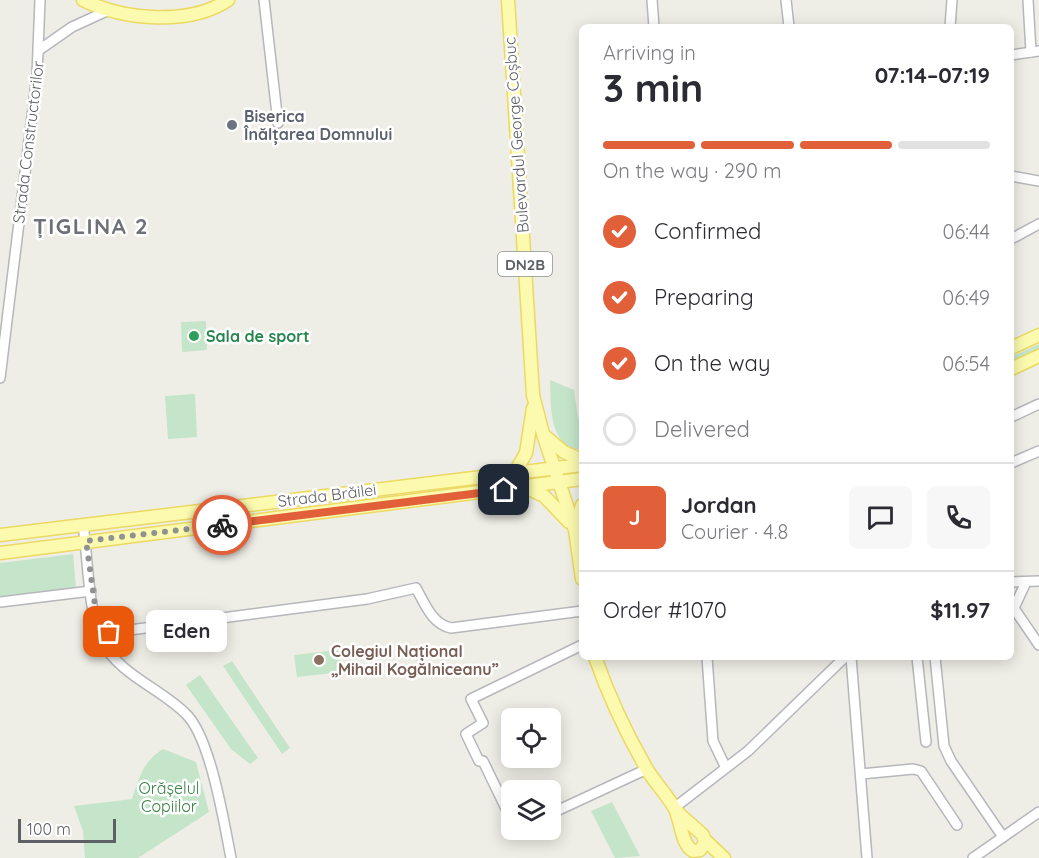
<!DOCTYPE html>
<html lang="en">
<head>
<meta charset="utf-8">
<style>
	body { margin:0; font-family:Quicksand,sans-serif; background:#f7f7f7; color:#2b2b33; height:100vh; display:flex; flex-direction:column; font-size:22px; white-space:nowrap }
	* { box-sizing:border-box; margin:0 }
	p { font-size:20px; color:#7c7c81 }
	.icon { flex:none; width:33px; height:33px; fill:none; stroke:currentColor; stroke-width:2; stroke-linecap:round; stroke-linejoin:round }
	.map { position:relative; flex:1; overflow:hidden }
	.details { position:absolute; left:579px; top:24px; width:435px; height:636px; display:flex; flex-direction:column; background:#fff; border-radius:9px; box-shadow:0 3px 15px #0003 }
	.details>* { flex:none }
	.fabs { position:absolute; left:501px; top:708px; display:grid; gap:12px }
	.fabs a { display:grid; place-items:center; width:60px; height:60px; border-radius:9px; background:#fff; box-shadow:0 3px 15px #0003; font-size:30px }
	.scale { position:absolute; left:18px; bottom:15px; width:98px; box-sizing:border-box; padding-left:6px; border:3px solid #5d6065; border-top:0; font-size:16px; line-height:21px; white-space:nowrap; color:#5d6065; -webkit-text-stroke:4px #fff; paint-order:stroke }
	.pin { position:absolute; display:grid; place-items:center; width:51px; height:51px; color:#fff; margin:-26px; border-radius:12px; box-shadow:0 3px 9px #0006 }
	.courier { position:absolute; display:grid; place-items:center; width:60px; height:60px; margin:-30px; border:4px solid #e16039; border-radius:50%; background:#fff; color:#222; box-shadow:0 2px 8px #0007 }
	.bubble { position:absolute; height:42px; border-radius:9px; background:#fff; box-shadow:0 3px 15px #0003; font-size:20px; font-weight:800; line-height:42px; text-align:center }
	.overview em { font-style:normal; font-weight:800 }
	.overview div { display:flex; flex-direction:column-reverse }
	.overview { display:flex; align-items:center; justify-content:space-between; height:102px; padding:0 24px }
	h1 { font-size:39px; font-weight:800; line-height:45px }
	.bar { display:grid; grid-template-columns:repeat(4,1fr); gap:9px 6px; align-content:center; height:72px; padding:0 24px }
	.bar i { height:8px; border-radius:4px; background:#e1e1e2 }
	.bar .selected { background:#e16039 }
	.bar p { grid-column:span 4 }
	.line { display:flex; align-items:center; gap:15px; padding:0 24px; border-top:2px solid #e1e1e2 }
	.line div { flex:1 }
	.round { display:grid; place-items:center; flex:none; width:63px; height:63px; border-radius:9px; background:#f7f7f7 }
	ol { padding:0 24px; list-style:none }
	li { display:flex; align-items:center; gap:18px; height:66px }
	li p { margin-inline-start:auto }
	li .icon { padding:6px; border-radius:50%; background:#e16039; color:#fff; stroke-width:4 }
	li:last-child { color:#7c7c81 }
	li i { width:33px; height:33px; border:3px solid #e1e1e2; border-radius:50% }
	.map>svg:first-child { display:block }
</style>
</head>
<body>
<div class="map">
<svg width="1039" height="858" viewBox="0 0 1039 858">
	<rect width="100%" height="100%" fill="#efeee6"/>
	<!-- green -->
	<g fill="#c4e5c9">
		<path d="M 206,321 L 207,350 L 182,352 L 181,322 Z"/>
		<path d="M 1039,344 L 1039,352 L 1011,365 L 1011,357 Z"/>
		<path d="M 550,380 L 574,390 L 578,418 L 582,418 L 582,450 C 548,447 551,405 550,380 Z"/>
		<path d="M 195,394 L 197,437 L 168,439 L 165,396 Z"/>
		<path d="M 73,554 L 76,588 L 0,596 L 0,563 Z"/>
		<path d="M 338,650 L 342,672 L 297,677 L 294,655 Z"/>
		<path d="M 232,661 L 290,748 L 282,754 L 223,666 Z"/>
		<path d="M 200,675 L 258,758 L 250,764 L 231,749 L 186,685 Z"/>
		<path d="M 163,749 L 196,762 L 209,812 L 138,858 L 85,858 L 83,831 L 74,806 L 132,799 C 139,778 143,761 163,749 Z"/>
		<path d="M 612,802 L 640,856 L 615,858 L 591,811 Z"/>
	</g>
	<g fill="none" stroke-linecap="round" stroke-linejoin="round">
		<!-- minor casing -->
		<g stroke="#b6b7bc" stroke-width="12">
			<g id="minor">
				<path d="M 264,0 L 278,123"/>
				<path d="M 652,0 L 654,27"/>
				<path d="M 786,0 L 789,27"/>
				<path d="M 1028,0 L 1031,52"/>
				<path d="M 950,27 L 952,0"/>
				<path d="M 39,50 L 72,27 L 109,10"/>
				<path d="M 1011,55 L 1039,51"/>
				<path d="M 1011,176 L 1039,181"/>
				<path d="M 1011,239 L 1039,224"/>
				<path d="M 0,378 L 37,75 L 40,0"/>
				<path d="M 1011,417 L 1039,404"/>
				<path d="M 1011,463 L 1039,451"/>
				<path d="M 83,525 C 88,557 88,613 102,641 C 119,675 162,689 187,715 C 211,740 224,823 231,858"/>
				<path d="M 1011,582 L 1039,581"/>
				<path d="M 0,602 L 91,591"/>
				<path d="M 1011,604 L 1039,645"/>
				<path d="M 1014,608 L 1026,582"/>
				<path d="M 99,634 L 367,599 L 416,588 C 425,604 432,624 451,628 L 582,611"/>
				<path d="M 707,657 L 713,741 L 725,766"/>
				<path d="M 851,657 L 867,858"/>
				<path d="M 917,657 L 926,742"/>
				<path d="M 935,657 L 944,746 L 951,761 L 1003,837"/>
				<path d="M 861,774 L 913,769 L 921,771 L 957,825"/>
				<path d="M 674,808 L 748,751 L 845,657"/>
				<path d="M 550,814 L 647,769"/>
				<path d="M 512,821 L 483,761 L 479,761 L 466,734 L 483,723 L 471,699 L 582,645"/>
				<path d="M 516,830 L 517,832 L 522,830"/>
				<path d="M 973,858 L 1039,812"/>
			</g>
		</g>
		<!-- major casing -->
		<g stroke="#ebd963" stroke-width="15">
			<g id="major">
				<path d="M 83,0 C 124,20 189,26 228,0"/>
				<path d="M 508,0 L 533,395 L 543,434 L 575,530 L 582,579"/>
				<path d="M 1011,348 L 1039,335"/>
				<path d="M 1011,369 L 1039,356"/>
				<path d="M 546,437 L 564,452 L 582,460"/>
				<path d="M 514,474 L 526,453 L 533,408"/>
				<path d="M 525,487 L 544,496 L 569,522"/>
				<path d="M 575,529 L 582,505"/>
				<path d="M 0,535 L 582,465"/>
				<path d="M 0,553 L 582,479"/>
				<path d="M 595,657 C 609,697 627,735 648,771 C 656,784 668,796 675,809 C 681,821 681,844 693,851 L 700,850 L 705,843 L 703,835 L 676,811"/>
				<path d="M 705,840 L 724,858"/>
			</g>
		</g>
		<!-- minor -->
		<use href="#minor" stroke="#fff" stroke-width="9"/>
		<!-- major -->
		<use href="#major" stroke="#fbfaae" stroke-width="12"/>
	</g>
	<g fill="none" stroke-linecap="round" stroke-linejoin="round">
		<!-- done -->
		<path stroke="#909292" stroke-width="6" stroke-dasharray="0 10.8" d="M 109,632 L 99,634 L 86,541 L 222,525"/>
		<!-- route -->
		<path stroke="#e16039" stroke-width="8" d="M 222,525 L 504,490"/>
	</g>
	<!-- markers -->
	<circle fill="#6b7280" stroke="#fff" stroke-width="2" cx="232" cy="125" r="6"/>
	<circle fill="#2e9e5b" stroke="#fff" stroke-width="2" cx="194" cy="336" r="6"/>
	<circle fill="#8d6e63" stroke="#fff" stroke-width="2" cx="319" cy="660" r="6"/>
	<g text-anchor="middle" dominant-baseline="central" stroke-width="5" stroke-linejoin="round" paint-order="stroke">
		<!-- shield labels -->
		<rect fill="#fff" stroke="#8e9093" stroke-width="1.5" x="498" y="252" width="54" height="24" rx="4.5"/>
		<g font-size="15" font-weight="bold" fill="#5d6065">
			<text x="525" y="264">DN2B</text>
		</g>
		<!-- worship labels -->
		<g font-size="16" font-weight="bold" fill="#5b616d" stroke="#fff" text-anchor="start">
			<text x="244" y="116">Biserica<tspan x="244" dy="18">Înălțarea Domnului</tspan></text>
		</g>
		<!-- street labels -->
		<g font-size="16" fill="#5d6065" stroke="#fff">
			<text transform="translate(516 135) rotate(-94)">Bulevardul George Coșbuc</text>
			<text transform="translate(28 142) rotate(-83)">Strada Constructorilor</text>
			<text transform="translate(327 495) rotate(-7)">Strada Brăilei</text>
		</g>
		<!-- leisure labels -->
		<g font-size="16" font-weight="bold" fill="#27864d" stroke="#fff" text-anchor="start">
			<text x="206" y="336">Sala de sport</text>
		</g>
		<!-- education labels -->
		<g font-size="16" font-weight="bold" fill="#785e54" stroke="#fff" text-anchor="start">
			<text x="331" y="651">Colegiul Național<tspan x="331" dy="18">„Mihail Kogălniceanu”</tspan></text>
		</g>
		<!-- park labels -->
		<g font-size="16" fill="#398147" stroke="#fff">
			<text x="169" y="788">Orășelul<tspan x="169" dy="18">Copiilor</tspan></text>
		</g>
		<!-- district labels -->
		<g font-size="22" font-weight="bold" letter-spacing="1.5" fill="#6e7177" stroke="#fff">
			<text x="91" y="226">ȚIGLINA 2</text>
		</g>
	</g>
</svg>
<div class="fabs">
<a><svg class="icon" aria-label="locate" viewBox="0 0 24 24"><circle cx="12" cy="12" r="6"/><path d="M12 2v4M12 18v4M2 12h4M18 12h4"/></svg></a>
<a><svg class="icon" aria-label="layers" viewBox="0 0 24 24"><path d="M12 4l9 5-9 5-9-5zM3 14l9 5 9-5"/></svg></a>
</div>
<div class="scale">100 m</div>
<div class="pin" style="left:109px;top:632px;background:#ea580c"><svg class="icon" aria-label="bag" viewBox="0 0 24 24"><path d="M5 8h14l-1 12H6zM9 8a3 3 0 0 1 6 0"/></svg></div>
<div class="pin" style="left:504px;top:490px;background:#1f2937"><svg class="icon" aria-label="home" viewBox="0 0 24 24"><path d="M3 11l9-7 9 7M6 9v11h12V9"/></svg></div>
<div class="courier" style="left:222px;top:525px"><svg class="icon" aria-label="bike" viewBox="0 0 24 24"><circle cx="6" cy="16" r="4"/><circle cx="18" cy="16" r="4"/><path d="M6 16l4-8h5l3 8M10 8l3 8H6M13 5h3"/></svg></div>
<div class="bubble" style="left:146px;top:610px;width:81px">Eden</div>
<section class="details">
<div class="overview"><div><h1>3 min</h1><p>Arriving in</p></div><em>07:14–07:19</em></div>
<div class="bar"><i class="selected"></i><i class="selected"></i><i class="selected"></i><i></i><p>On the way · 290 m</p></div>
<ol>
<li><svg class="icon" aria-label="check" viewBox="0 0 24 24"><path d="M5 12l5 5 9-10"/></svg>Confirmed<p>06:44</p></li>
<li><svg class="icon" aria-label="check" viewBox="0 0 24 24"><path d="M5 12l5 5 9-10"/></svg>Preparing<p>06:49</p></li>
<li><svg class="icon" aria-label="check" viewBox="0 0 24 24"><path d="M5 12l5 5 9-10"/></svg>On the way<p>06:54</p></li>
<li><i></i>Delivered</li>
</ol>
<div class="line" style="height:108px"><b class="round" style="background:#e16039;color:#fff">J</b><div><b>Jordan</b><p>Courier · 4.8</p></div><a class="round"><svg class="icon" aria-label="chat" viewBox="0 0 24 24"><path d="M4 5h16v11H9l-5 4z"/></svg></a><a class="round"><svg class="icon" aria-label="phone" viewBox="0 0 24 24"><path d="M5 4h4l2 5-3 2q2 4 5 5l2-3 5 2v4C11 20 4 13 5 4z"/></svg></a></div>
<div class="line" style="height:78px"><div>Order #1070</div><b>$11.97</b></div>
</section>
</div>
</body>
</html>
